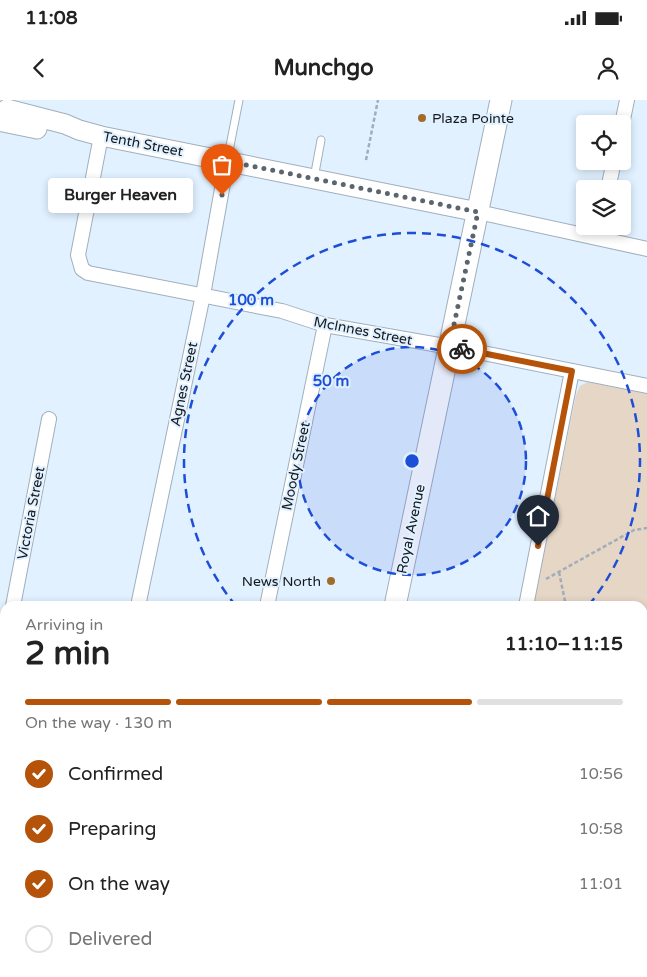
<!DOCTYPE html>
<html lang="en">
<head>
<meta charset="utf-8">
<style>
	body { margin:0; font-family:"Varela Round",sans-serif; background:#f6f6f6; color:#222; height:100vh; display:flex; flex-direction:column; font-size:19px; white-space:nowrap }
	* { box-sizing:border-box; margin:0 }
	p { font-size:16px; color:#767676 }
	.icon { flex:none; width:28px; height:28px; fill:none; stroke:currentColor; stroke-width:2; stroke-linecap:round; stroke-linejoin:round }
	.map { position:relative; flex:1; overflow:hidden }
	.sheet { position:absolute; left:0px; top:501px; width:648px; height:376px; display:flex; flex-direction:column; background:#fff; border-radius:15px 15px 0 0; box-shadow:0 2px 8px #0003 }
	.sheet>* { flex:none }
	.fabs { position:absolute; left:576px; top:15px; display:grid; gap:10px }
	.fabs a { display:grid; place-items:center; width:55px; height:55px; border-radius:5px; background:#fff; box-shadow:0 2px 8px #0003; font-size:25px }
	.pin { position:absolute; display:grid; place-items:center; width:42px; height:42px; color:#fff; margin:-51px -21px; border-radius:50% 50% 50% 0; rotate:-45deg; box-shadow:0 0 5px #0007 }
	.pin .icon { rotate:45deg }
	.courier { position:absolute; display:grid; place-items:center; width:50px; height:50px; margin:-25px; border:4px solid #b45309; border-radius:50%; background:#fff; color:#222; box-shadow:0 1px 6px #0007 }
	.bubble { position:absolute; height:35px; border-radius:5px; background:#fff; box-shadow:0 2px 8px #0003; font-size:16px; font-weight:800; line-height:35px; text-align:center }
	.head em { font-style:normal; font-weight:800 }
	.head div { display:flex; flex-direction:column-reverse }
	.head { display:flex; align-items:center; justify-content:space-between; height:85px; padding:0 25px }
	h1 { font-size:32px; font-weight:800; line-height:38px }
	.bar { display:grid; grid-template-columns:repeat(4,1fr); gap:8px 5px; align-content:center; height:60px; padding:0 25px }
	.bar i { height:6px; border-radius:4px; background:#e0e0e0 }
	.bar .active { background:#b45309 }
	.bar p { grid-column:span 4 }
	ol { padding:0 25px; list-style:none }
	li { display:flex; align-items:center; gap:15px; height:55px }
	li p { margin-inline-start:auto }
	li .icon { padding:5px; border-radius:50%; background:#b45309; color:#fff; stroke-width:4 }
	li:last-child { color:#767676 }
	li i { width:28px; height:28px; border:2px solid #e0e0e0; border-radius:50% }
	.status { display:flex; justify-content:space-between; align-items:center; height:35px; padding:0 25px; background:#fff; direction:ltr }
	.status svg { height:14px; fill:currentColor }
	header { display:flex; justify-content:space-between; align-items:center; height:65px; padding:0 25px; background:#fff; font-size:22px; font-weight:800 }
	.map>svg:first-child { display:block }
</style>
</head>
<body>
<div class="status"><b>11:08</b><svg viewBox="0 0 49 12"><path d="M0 12V9h3v3zM5 12V6h3v6zM10 12V3h3v9zM15 12V0h3v12zM26 1h20v11H26zM47 4h2v5h-2z"/></svg></div>
<header><svg class="icon" aria-label="back" viewBox="0 0 24 24"><path d="M15 5l-7 7 7 7"/></svg>Munchgo<svg class="icon" aria-label="person" viewBox="0 0 24 24"><circle cx="12" cy="8" r="4"/><path d="M4 21q1-7 8-7t8 7"/></svg></header>
<div class="map">
<svg width="647" height="877" viewBox="0 0 647 877">
	<rect width="100%" height="100%" fill="#e1f1ff"/>
	<!-- green -->
	<g fill="#e6d6c6">
		<path d="M 588,282 L 647,294 L 647,614 L 642,612 L 642,506 L 533,506 L 576,295 L 580,286 Z"/>
		<path d="M 643,667 L 647,668 L 647,729 L 643,728 Z"/>
	</g>
	<g fill="none" stroke-linecap="round" stroke-linejoin="round">
		<!-- lane casing -->
		<g stroke="#a0afbc" stroke-width="9">
			<g id="lane">
				<path d="M 227,61 L 239,0"/>
				<path d="M 314,78 L 321,40"/>
			</g>
		</g>
		<!-- street casing -->
		<g stroke="#a0afbc" stroke-width="16">
			<g id="street">
				<path d="M 622,24 L 627,0"/>
				<path d="M 101,36 L 78,155 L 82,169 L 88,173 L 282,211 L 325,225 L 473,251 L 647,286"/>
				<path d="M 608,89 L 614,61"/>
				<path d="M 478,112 L 647,149"/>
				<path d="M 13,506 L 49,319"/>
				<path d="M 138,506 L 203,195 L 227,61"/>
				<path d="M 267,506 L 325,225"/>
				<path d="M 526,506 L 572,271"/>
				<path d="M 439,872 L 458,877"/>
			</g>
		</g>
		<!-- secondary casing -->
		<g stroke="#a0afbc" stroke-width="21">
			<g id="secondary">
				<path d="M 7,9 L 65,24 L 79,30 L 101,36 L 478,112"/>
				<path d="M 3,22 L 37,29"/>
				<path d="M 0,647 L 5,648"/>
				<path d="M 642,779 L 647,780"/>
			</g>
		</g>
		<!-- primary casing -->
		<g stroke="#a0afbc" stroke-width="23">
			<g id="primary">
				<path d="M 395,506 L 501,0"/>
				<path d="M 323,877 L 324,872"/>
				<path d="M 355,877 L 356,872"/>
			</g>
		</g>
		<!-- path -->
		<g stroke="#a1adb8" stroke-width="2.5" stroke-dasharray="4 2.5" stroke-linecap="butt">
			<path d="M 366,60 L 378,0"/>
			<path d="M 559,472 L 566,506"/>
			<path d="M 546,479 L 634,430 L 647,428"/>
			<path d="M 642,583 L 647,584"/>
			<path d="M 493,877 L 494,872"/>
		</g>
		<!-- lane -->
		<use href="#lane" stroke="#fff" stroke-width="7"/>
		<!-- street -->
		<use href="#street" stroke="#fff" stroke-width="14"/>
		<!-- secondary -->
		<use href="#secondary" stroke="#fff" stroke-width="19"/>
		<!-- primary -->
		<use href="#primary" stroke="#fff" stroke-width="21"/>
	</g>
	<g fill="none" stroke-linecap="round" stroke-linejoin="round">
		<!-- done -->
		<path stroke="#5c656d" stroke-width="5" stroke-dasharray="0 9" d="M 222,95 L 227,61 L 478,112 L 449,248 L 462,249"/>
		<!-- route -->
		<path stroke="#b45309" stroke-width="6" d="M 462,249 L 572,271 L 538,446"/>
	</g>
	<!-- distance rings -->
	<circle cx="412" cy="361" r="114" fill="#1d4ed8" fill-opacity=".12"/>
	<g fill="none" stroke="#1d4ed8" stroke-width="2.5" stroke-dasharray="9 6">
		<circle cx="412" cy="361" r="114"/>
		<path d="M236 506A228 228 0 1 1 588 506"/>
	</g>
	<!-- markers -->
	<g fill="#a26b27" stroke="#e1f1ff" stroke-width="2">
		<circle cx="422" cy="18" r="5"/>
		<circle cx="331" cy="481" r="5"/>
	</g>
	<g text-anchor="middle" dominant-baseline="central" stroke-width="4" stroke-linejoin="round" paint-order="stroke">
		<!-- poi labels -->
		<g font-size="14" fill="#14191e" stroke="#e1f1ff" text-anchor="start">
			<text x="432" y="18">Plaza Pointe</text>
			<text x="321" y="481" text-anchor="end">News North</text>
		</g>
		<!-- street labels -->
		<g font-size="14" fill="#14191e" stroke="#e1f1ff">
			<text transform="translate(143 44) rotate(11)">Tenth Street</text>
			<text transform="translate(363 231) rotate(11)">McInnes Street</text>
			<text transform="translate(184 284) rotate(-78)">Agnes Street</text>
			<text transform="translate(296 366) rotate(-78)">Moody Street</text>
			<text transform="translate(31 413) rotate(-79)">Victoria Street</text>
			<text transform="translate(411 429) rotate(-78)">Royal Avenue</text>
		</g>
	</g>
	<circle cx="412" cy="361" r="8" fill="#1d4ed8" stroke="#e1f1ff" stroke-width="2.5"/>
	<g font-size="15" text-anchor="middle" font-weight="bold" fill="#1d4ed8" stroke="#e1f1ff" stroke-width="4" stroke-linejoin="round" paint-order="stroke">
		<text x="251" y="205">100 m</text>
		<text x="331" y="286">50 m</text>
	</g>
</svg>
<div class="fabs">
<a><svg class="icon" aria-label="locate" viewBox="0 0 24 24"><circle cx="12" cy="12" r="6"/><path d="M12 2v4M12 18v4M2 12h4M18 12h4"/></svg></a>
<a><svg class="icon" aria-label="layers" viewBox="0 0 24 24"><path d="M12 4l9 5-9 5-9-5zM3 14l9 5 9-5"/></svg></a>
</div>
<div class="pin" style="left:222px;top:95px;background:#ea580c"><svg class="icon" aria-label="bag" viewBox="0 0 24 24"><path d="M5 8h14l-1 12H6zM9 8a3 3 0 0 1 6 0"/></svg></div>
<div class="pin" style="left:538px;top:446px;background:#1f2937"><svg class="icon" aria-label="home" viewBox="0 0 24 24"><path d="M3 11l9-7 9 7M6 9v11h12V9"/></svg></div>
<div class="courier" style="left:462px;top:249px"><svg class="icon" aria-label="bike" viewBox="0 0 24 24"><circle cx="6" cy="16" r="4"/><circle cx="18" cy="16" r="4"/><path d="M6 16l4-8h5l3 8M10 8l3 8H6M13 5h3"/></svg></div>
<div class="bubble" style="left:48px;top:78px;width:145px">Burger Heaven</div>
<section class="sheet">
<div class="head"><div><h1>2 min</h1><p>Arriving in</p></div><em>11:10–11:15</em></div>
<div class="bar"><i class="active"></i><i class="active"></i><i class="active"></i><i></i><p>On the way · 130 m</p></div>
<ol>
<li><svg class="icon" aria-label="check" viewBox="0 0 24 24"><path d="M5 12l5 5 9-10"/></svg>Confirmed<p>10:56</p></li>
<li><svg class="icon" aria-label="check" viewBox="0 0 24 24"><path d="M5 12l5 5 9-10"/></svg>Preparing<p>10:58</p></li>
<li><svg class="icon" aria-label="check" viewBox="0 0 24 24"><path d="M5 12l5 5 9-10"/></svg>On the way<p>11:01</p></li>
<li><i></i>Delivered</li>
</ol>
</section>
</div>
</body>
</html>
